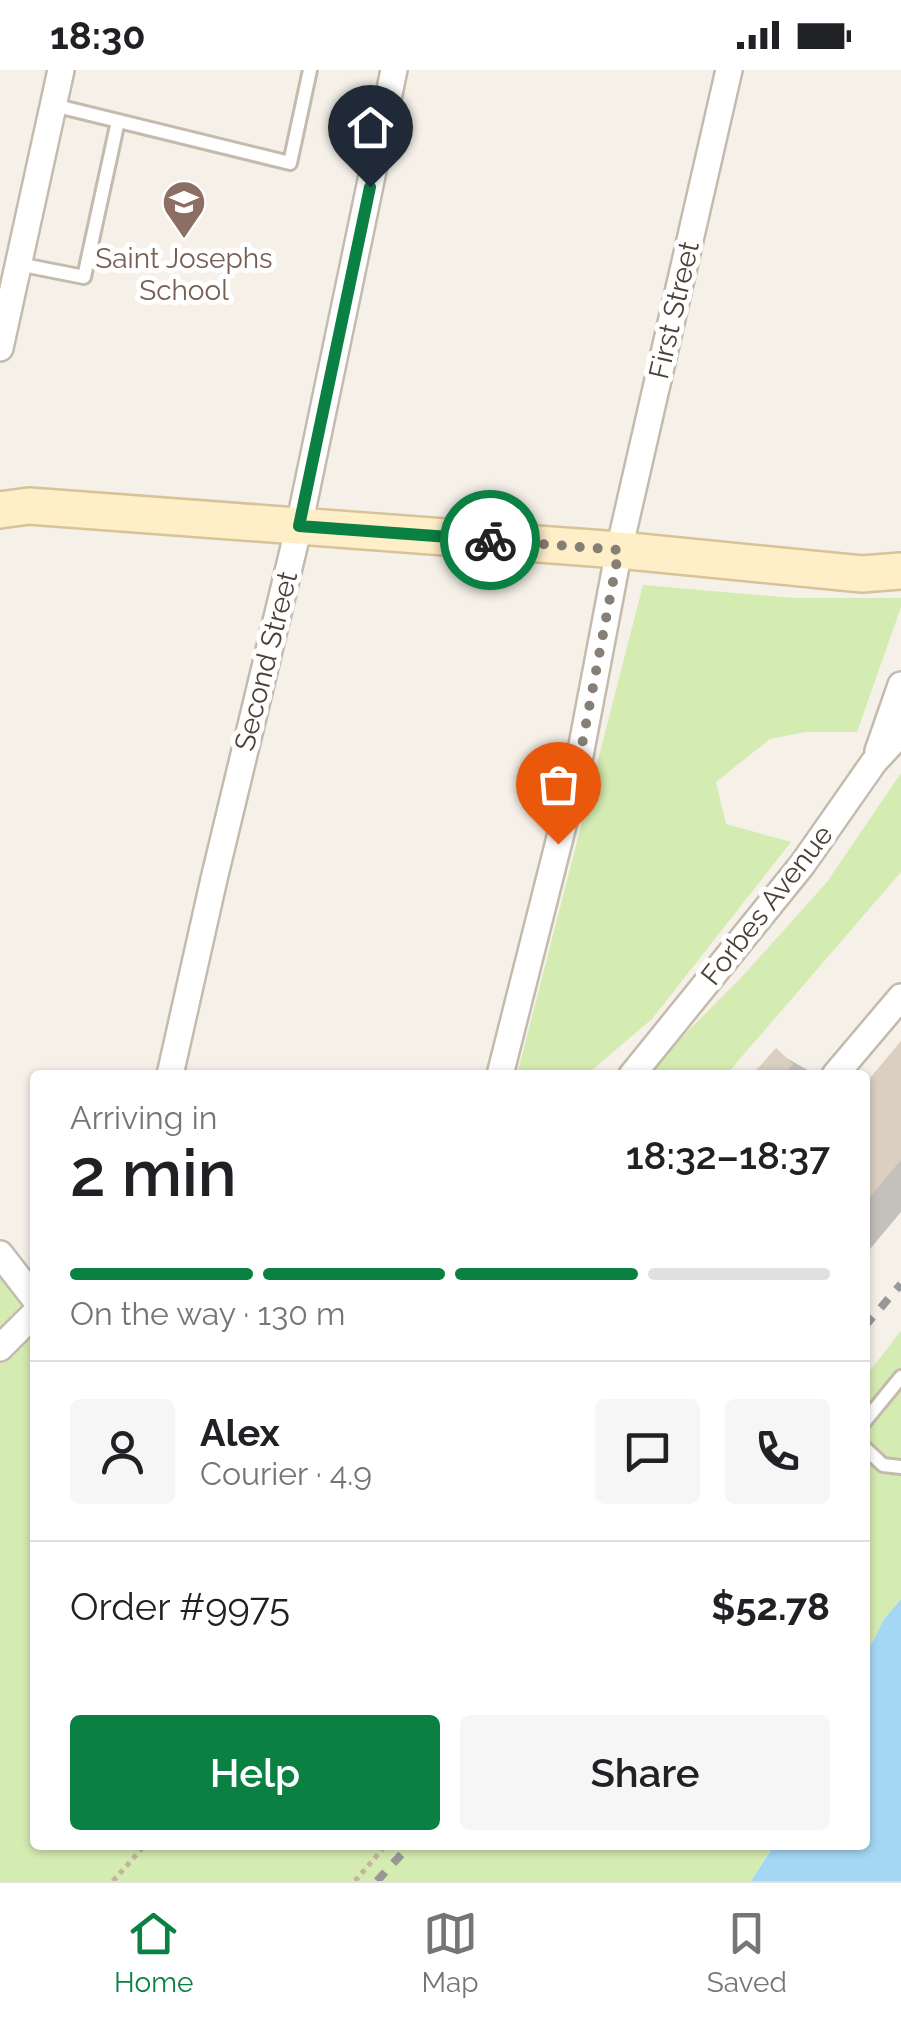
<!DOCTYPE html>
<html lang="en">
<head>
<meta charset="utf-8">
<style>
	body { margin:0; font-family:Raleway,sans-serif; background:#f6f6f6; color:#202124; height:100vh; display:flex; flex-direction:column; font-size:38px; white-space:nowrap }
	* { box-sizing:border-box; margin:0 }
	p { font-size:32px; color:#757577 }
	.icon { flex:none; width:55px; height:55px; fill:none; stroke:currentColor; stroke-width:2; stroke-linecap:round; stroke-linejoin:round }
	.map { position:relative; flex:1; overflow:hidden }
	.drawer { position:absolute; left:30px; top:1000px; width:840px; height:780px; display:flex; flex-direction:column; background:#fff; border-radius:10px; box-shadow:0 2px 8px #0004 }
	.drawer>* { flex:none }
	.pin { position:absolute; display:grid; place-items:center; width:85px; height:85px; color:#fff; margin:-102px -42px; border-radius:50% 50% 50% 0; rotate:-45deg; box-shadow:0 0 10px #0007 }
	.pin .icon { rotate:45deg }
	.courier { position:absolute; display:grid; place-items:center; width:100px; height:100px; margin:-50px; border:8px solid #0b8043; border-radius:50%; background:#fff; color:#222; box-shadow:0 2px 12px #0007 }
	.overview em { font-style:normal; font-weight:600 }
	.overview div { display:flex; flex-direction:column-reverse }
	.overview { display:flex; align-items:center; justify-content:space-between; height:170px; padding:0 40px }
	h1 { font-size:65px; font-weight:600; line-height:75px }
	.bar { display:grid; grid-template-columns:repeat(4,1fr); gap:15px 10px; align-content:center; height:120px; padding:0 40px }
	.bar i { height:12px; border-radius:8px; background:#e0e0e0 }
	.bar .selected { background:#0b8043 }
	.bar p { grid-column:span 4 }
	.line { display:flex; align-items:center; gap:25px; padding:0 40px; border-top:2px solid #e0e0e0 }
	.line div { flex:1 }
	.round { display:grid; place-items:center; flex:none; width:105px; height:105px; border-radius:10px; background:#f6f6f6 }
	.action { display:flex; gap:20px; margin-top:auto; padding:20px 40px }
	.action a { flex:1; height:115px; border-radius:10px; background:#0b8043; color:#fff; font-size:40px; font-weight:600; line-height:115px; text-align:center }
	.action a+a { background:#f6f6f6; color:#202124 }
	.status { display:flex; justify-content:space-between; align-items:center; height:70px; padding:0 50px; background:#fff; direction:ltr }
	.status svg { height:28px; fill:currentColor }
	.menu { display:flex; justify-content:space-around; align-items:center; height:140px; border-top:2px solid #e0e0e0; background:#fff; font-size:28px; color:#757577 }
	.menu a { display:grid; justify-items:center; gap:5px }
	.menu .selected { color:#0b8043 }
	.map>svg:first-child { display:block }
</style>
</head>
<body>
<div class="status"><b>18:30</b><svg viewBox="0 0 49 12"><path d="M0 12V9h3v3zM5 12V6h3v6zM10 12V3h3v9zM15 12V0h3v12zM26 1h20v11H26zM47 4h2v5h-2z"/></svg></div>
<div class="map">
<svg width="901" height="1811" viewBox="0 0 901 1811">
	<rect width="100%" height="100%" fill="#f5f1e9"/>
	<!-- green -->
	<g fill="#d4ebb1">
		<path d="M 643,515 L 793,528 L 901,528 L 901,537 L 857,662 L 805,662 L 770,669 L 716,712 L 726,754 L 791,772 L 652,949 L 586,1005 L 517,1005 Z"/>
		<path d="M 901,703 L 901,802 L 726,1005 L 644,1005 L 740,909 L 827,812 Z"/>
		<path d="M 0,1191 L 35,1225 L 35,1775 L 773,1775 L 751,1811 L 0,1811 Z"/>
		<path d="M 901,1261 L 901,1529 L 884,1549 L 865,1587 L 865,1307 Z"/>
	</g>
	<!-- water -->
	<path fill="#a4d7f4" d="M 901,1529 L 901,1811 L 751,1811 L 774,1775 L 865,1775 L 865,1587 L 884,1549 Z"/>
	<!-- shadow -->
	<g fill="#0003">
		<path d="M 901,975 L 901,1142 L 865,1185 L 865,1017 Z"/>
		<path d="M 776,982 L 806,999 L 813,1005 L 755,1005 Z"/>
	</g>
	<!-- building -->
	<g fill="#dacfc1">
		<path d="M 901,971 L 901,1090 L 865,1133 L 865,1014 Z"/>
		<path d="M 776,978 L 793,994 L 783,1005 L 752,1005 Z"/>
	</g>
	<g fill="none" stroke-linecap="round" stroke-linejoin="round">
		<!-- lane casing -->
		<g stroke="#c4bbae" stroke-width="18">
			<g id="lane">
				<path d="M 53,35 L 290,93 L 310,0"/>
				<path d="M 18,194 L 84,207 L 118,51"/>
				<path d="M 865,1351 L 901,1307"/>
				<path d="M 865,1378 L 883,1395 L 901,1397"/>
			</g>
		</g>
		<!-- street casing -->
		<g stroke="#c4bbae" stroke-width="30">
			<g id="street">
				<path d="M 0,278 L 61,0"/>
				<path d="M 878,681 L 901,615"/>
				<path d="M 170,1005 L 214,809 L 299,456 L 394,0"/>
				<path d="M 500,1005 L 578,696 L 619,480 L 729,0"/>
				<path d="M 632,1005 L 802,795 L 874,692 L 901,663"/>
				<path d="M 835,1005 L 901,927"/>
				<path d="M 0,1184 L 35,1229"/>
				<path d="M 0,1278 L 35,1243"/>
			</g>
		</g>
		<!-- secondary casing -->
		<g stroke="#d7c397" stroke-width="40">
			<path id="secondary" d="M 0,440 L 29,436 L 619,480 L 862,504 L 901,501"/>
		</g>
		<!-- path -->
		<g stroke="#c4b49c" stroke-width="5" stroke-dasharray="5 5" stroke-linecap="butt">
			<path d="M 113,1811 L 145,1775"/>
			<path d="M 355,1811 L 386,1775"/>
		</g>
		<!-- lane -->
		<use href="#lane" stroke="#fff" stroke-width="12"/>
		<!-- street -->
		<use href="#street" stroke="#fff" stroke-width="25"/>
		<!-- secondary -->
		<use href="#secondary" stroke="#ffefc9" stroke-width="35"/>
		<!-- rail -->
		<g stroke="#989898" stroke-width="8" stroke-dasharray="12 12" stroke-linecap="butt">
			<path d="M 865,1256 L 901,1214"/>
			<path d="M 377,1811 L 410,1775"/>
		</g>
	</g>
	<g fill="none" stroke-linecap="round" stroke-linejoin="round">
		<!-- done -->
		<path stroke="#867f75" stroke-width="10" stroke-dasharray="0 18" d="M 490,470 L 619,480 L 578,696 L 558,774"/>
		<!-- route -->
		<path stroke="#0b8043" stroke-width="12" d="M 370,117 L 299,456 L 490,470"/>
	</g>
	<!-- icons -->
	<defs>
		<g id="school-pin" transform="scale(2.25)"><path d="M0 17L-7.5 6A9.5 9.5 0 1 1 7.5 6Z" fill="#8d6e63" stroke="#fff"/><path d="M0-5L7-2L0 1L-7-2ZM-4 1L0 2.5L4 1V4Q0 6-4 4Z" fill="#fff"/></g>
	</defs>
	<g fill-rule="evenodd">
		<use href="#school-pin" x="184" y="132"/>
	</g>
	<g text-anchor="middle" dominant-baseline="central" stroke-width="10" stroke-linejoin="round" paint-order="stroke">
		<!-- education labels -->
		<g font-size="28" fill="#785e54" stroke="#fff">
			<text x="184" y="188">Saint Josephs<tspan x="184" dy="32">School</tspan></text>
		</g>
		<!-- street labels -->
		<g font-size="28" fill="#4a4137" stroke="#fff">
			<text transform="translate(674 240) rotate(-77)">First Street</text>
			<text transform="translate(266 591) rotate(-76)">Second Street</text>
			<text transform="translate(767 835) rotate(-52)">Forbes Avenue</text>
		</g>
	</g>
</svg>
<div class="pin" style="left:558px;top:774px;background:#ea580c"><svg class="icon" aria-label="bag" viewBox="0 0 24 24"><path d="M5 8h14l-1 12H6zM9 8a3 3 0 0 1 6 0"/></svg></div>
<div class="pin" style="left:370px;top:117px;background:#1f2937"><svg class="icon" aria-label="home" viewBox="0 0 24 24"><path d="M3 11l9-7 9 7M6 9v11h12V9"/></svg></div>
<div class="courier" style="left:490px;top:470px"><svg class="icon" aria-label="bike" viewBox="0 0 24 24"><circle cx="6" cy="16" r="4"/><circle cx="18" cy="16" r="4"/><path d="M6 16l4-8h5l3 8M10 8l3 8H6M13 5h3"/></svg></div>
<section class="drawer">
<div class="overview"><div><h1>2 min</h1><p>Arriving in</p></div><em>18:32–18:37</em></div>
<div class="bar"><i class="selected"></i><i class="selected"></i><i class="selected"></i><i></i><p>On the way · 130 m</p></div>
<div class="line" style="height:180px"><a class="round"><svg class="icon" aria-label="person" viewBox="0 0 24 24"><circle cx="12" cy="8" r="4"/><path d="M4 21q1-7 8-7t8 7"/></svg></a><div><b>Alex</b><p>Courier · 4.9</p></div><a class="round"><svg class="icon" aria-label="chat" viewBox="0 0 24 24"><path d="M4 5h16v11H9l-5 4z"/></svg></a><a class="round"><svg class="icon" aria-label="phone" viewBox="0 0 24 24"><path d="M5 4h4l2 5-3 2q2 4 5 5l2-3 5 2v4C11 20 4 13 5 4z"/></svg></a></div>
<div class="line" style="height:130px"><div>Order #9975</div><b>$52.78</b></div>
<div class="action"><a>Help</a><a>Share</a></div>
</section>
</div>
<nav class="menu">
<a class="selected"><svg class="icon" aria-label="home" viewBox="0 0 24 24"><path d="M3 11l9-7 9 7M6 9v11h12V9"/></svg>Home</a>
<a><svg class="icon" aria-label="map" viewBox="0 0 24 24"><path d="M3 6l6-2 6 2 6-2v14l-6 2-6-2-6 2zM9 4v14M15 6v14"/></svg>Map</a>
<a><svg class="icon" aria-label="saved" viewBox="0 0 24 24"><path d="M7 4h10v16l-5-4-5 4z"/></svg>Saved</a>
</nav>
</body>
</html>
